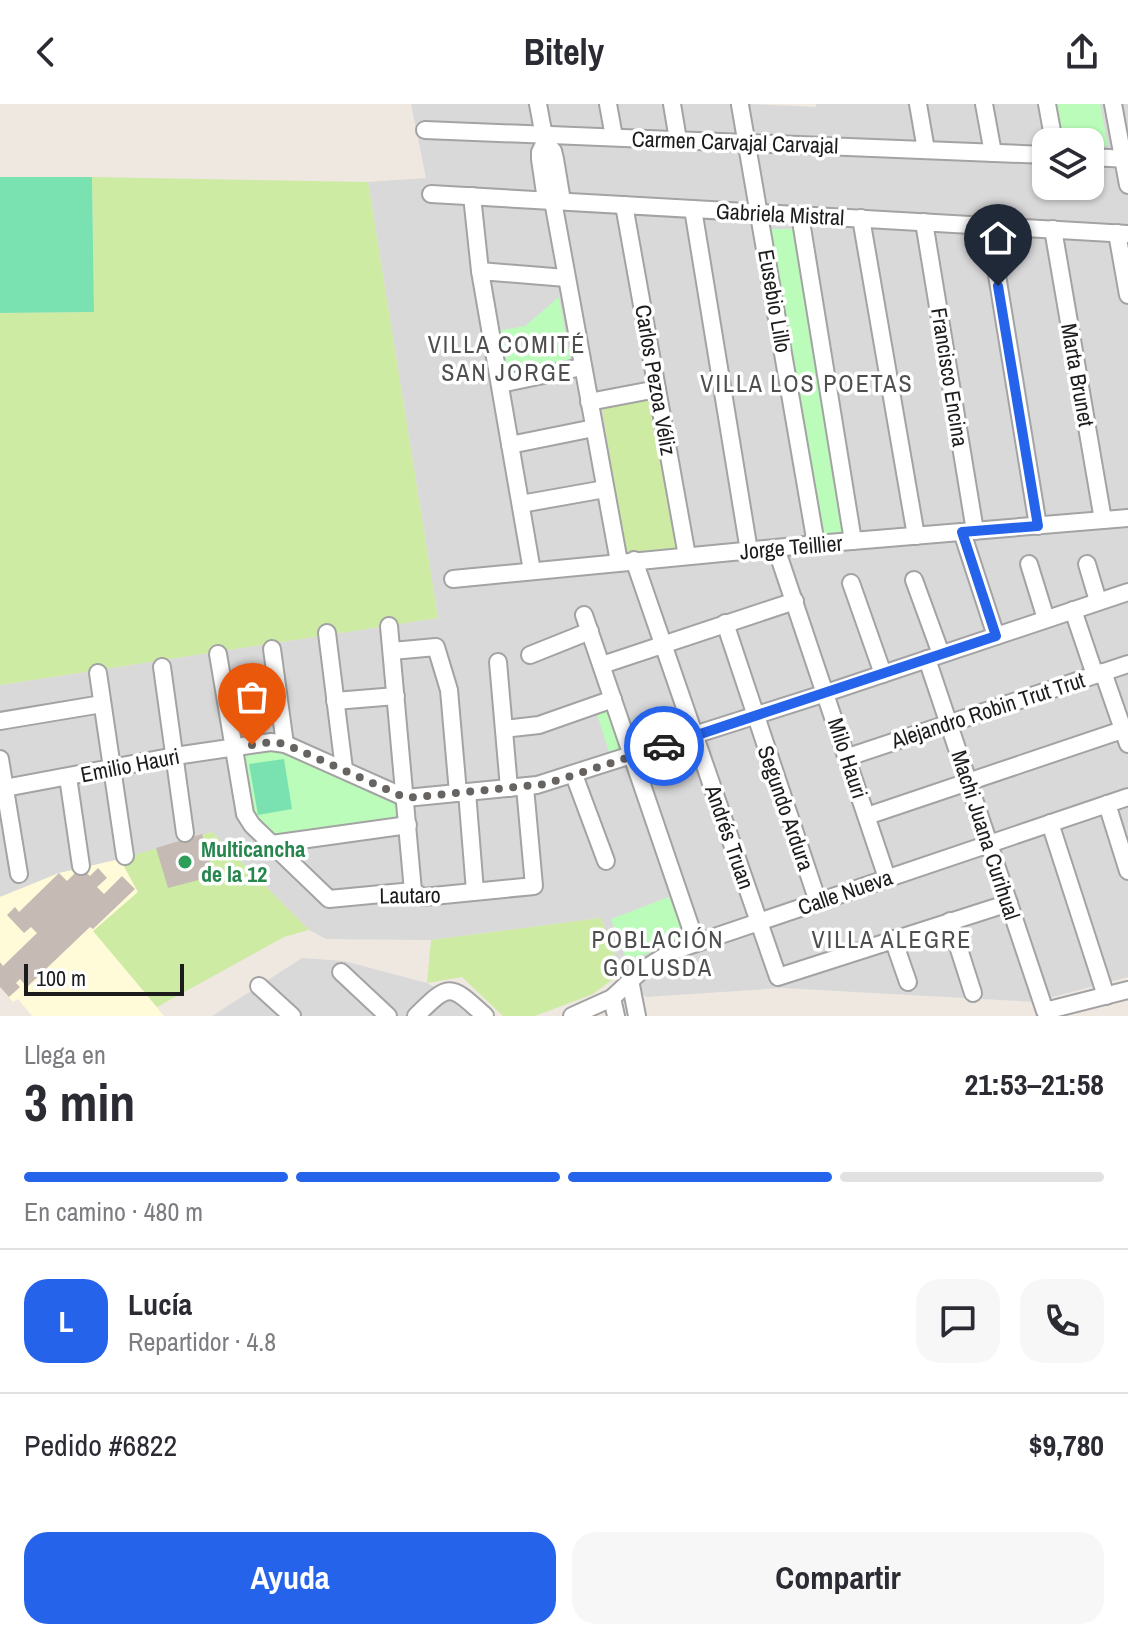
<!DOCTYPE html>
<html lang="es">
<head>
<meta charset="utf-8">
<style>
	body { margin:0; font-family:"Archivo Narrow",sans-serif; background:#f7f7f7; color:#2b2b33; height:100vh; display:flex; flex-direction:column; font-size:30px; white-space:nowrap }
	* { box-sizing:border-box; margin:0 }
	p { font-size:26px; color:#7c7c81 }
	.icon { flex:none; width:44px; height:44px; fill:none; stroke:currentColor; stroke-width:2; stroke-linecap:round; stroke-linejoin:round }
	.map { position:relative; height:912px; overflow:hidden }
	.side { display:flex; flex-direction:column; background:#fff; flex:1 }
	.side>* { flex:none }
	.controls { position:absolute; left:1032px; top:24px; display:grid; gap:16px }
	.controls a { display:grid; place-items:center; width:72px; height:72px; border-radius:16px; background:#fff; box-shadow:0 2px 6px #0004; font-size:40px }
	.scale { position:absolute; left:24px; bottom:20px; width:160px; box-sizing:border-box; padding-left:8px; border:4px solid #1c1c1c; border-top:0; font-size:22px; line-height:28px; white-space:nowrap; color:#1c1c1c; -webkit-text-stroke:6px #fff; paint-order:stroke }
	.pin { position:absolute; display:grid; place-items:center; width:68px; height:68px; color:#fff; margin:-82px -34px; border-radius:50% 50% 50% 0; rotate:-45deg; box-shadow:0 0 8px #0007 }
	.pin .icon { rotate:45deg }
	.courier { position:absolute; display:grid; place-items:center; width:80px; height:80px; margin:-40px; border:6px solid #2563eb; border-radius:50%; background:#fff; color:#222; box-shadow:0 2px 10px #0007 }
	.head em { font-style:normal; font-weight:700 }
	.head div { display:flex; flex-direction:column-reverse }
	.head { display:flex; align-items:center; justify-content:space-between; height:136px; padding:0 24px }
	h1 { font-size:52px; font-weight:700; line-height:60px }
	.bar { display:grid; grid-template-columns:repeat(4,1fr); gap:12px 8px; align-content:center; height:96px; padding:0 24px }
	.bar i { height:10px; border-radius:6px; background:#e1e1e2 }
	.bar .active { background:#2563eb }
	.bar p { grid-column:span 4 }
	.line { display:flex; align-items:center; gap:20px; padding:0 24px; border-top:2px solid #e1e1e2 }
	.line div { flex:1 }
	.round { display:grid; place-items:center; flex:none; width:84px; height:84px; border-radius:24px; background:#f7f7f7 }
	.cta { display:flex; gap:16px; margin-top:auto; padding:16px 24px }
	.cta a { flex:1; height:92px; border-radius:24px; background:#2563eb; color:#fff; font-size:32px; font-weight:700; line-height:92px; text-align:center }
	.cta a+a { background:#f7f7f7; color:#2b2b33 }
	header { display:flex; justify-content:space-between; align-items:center; height:104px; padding:0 24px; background:#fff; font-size:36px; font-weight:700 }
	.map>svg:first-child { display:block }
</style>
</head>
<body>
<header><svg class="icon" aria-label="back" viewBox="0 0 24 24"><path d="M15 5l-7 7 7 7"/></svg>Bitely<svg class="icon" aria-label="share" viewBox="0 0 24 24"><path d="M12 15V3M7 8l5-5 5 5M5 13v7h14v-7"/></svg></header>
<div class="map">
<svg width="1128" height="912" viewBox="0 0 1128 912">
	<rect width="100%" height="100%" fill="#eee8e1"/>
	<!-- residential -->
	<g fill="#dad9d9" fill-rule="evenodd">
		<path d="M 411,0 L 750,0 L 816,3 L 816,0 L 1128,0 L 1128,873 L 1034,898 L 782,884 L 646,893 L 621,869 L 601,814 L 431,836 L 326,835 L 309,826 L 212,728 L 0,793 L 0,581 L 438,514 L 368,78 L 426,74 ZM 1046,38 L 1090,38 L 1090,82 L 1046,82 Z"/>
		<path d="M 302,854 L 344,857 L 427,879 L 455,895 L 473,912 L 212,912 Z"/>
	</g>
	<!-- education -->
	<path fill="#fffbd9" d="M 120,755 L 138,788 L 94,827 L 164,912 L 32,912 L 18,895 L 13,898 L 0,883 L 0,793 L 59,769 Z"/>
	<!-- grass -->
	<g fill="#ceeba3">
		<path d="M 92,73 L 368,78 L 438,514 L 0,581 L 0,209 L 94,208 Z"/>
		<path d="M 659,291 L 683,447 L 626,452 L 602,304 Z"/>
		<path d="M 212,728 L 309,826 L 284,833 L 157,903 L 93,827 L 138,788 L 120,755 Z"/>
		<path d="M 601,814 L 621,869 L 593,890 L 535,912 L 503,912 L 462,873 L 427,879 L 431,836 Z"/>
	</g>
	<!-- park -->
	<g fill="#bbfcba">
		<path d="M 1053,0 L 1100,0 L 1108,41 L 1098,45 L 1090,44 L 1090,38 L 1062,38 L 1058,33 Z"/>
		<path d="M 769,125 L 796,125 L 847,427 L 822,430 Z"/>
		<path d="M 559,193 L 571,260 L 506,269 L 497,227 L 525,222 Z"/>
		<path d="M 611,599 L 627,649 L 611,654 L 595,604 Z"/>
		<path d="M 270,639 L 404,695 L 407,720 L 273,739 L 252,718 L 235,645 Z"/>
		<path d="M 669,793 L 685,835 L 627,857 L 611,815 Z"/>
	</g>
	<!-- pitch -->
	<g fill="#7ae2b0">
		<path d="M 0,73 L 92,73 L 94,208 L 0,209 Z"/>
		<path d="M 284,655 L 292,705 L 258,711 L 249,660 Z"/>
	</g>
	<!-- building -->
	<g fill="#c6bab4">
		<path d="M 202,730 L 214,772 L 168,784 L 156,744 Z"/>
		<path d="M 81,763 L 90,772 L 98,764 L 107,774 L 97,783 L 104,790 L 122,772 L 135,785 L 93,825 L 90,823 L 27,883 L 20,875 L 16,879 L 20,883 L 9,893 L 0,883 L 0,858 L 3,862 L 37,829 L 31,823 L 24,829 L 7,811 L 15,803 L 19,808 L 59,769 L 67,777 Z"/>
	</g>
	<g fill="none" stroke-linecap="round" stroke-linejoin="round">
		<!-- minor casing -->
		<g stroke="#a3a3a3" stroke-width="20">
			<g id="minor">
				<path d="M 538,0 L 545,38 L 553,47 L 555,55 L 562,97"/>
				<path d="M 608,0 L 614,33"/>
				<path d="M 672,0 L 678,36"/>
				<path d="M 918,0 L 926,46"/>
				<path d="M 984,0 L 993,49"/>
				<path d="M 1047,0 L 1054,38"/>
				<path d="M 1113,0 L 1128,81"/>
				<path d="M 740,1 L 816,440"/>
				<path d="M 425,26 L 1046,51"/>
				<path d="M 545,38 L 540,48 L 540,55 L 546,96"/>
				<path d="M 1090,53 L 1128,55"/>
				<path d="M 431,90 L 1128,130"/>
				<path d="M 472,92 L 480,167 L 532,467"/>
				<path d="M 553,97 L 619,458"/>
				<path d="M 624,101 L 687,452"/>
				<path d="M 693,105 L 749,447"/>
				<path d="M 800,111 L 853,437"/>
				<path d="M 861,114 L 916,432"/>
				<path d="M 924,118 L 975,427"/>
				<path d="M 989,122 L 1038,422"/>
				<path d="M 1053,125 L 1103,416"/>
				<path d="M 1117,129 L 1128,191"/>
				<path d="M 480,167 L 566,174"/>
				<path d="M 500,280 L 582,263"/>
				<path d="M 589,298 L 657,285"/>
				<path d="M 510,341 L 594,324"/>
				<path d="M 521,400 L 605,385"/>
				<path d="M 962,428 L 996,532"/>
				<path d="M 776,444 L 887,774"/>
				<path d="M 634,456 L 778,873 L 1009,799"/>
				<path d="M 1029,460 L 1046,515"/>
				<path d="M 1087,460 L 1098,497"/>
				<path d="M 453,475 L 816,440 L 1128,414"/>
				<path d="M 914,476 L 941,550"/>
				<path d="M 851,479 L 883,570"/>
				<path d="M 1073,506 L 1095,571"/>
				<path d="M 584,511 L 696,839"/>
				<path d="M 725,519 L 818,798"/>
				<path d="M 389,522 L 413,787"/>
				<path d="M 327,529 L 344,665"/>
				<path d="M 272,545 L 285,640"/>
				<path d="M 392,547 L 436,543 L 449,586 L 458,689"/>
				<path d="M 218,550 L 245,710 L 252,721 L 329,795 L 413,787 L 423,793 L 534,782 L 525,683"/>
				<path d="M 530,551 L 590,527"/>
				<path d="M 927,555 L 1045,907 L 1128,886"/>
				<path d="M 498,558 L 509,684"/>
				<path d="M 602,561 L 795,497"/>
				<path d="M 162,563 L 185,729"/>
				<path d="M 1103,568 L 1128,640"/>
				<path d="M 98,569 L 125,752"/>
				<path d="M 335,597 L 396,592"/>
				<path d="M 0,617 L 102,600"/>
				<path d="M 504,625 L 539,621 L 613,595"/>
				<path d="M 848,653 L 1128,560"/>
				<path d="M 0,655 L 19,770"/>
				<path d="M 574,671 L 606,757"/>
				<path d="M 68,673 L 81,762"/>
				<path d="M 0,685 L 175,652 L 271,638 L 285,640 L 406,694 L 537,681 L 826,589 L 1128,488"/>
				<path d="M 467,688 L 475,787"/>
				<path d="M 1107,700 L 1128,767"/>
				<path d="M 867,712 L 1128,624"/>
				<path d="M 1050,719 L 1106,892"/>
				<path d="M 272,740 L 408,721"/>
				<path d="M 950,817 L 973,889"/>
				<path d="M 893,835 L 908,878"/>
				<path d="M 341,868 L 388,912"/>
				<path d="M 630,876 L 637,912"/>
				<path d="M 259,882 L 292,912"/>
				<path d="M 612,894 L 616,912"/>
				<path d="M 416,912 C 450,878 450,880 485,912"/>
				<path d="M 572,912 L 612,894 L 641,867 L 673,847 L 1128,693"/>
			</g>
		</g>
		<!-- minor -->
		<use href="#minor" stroke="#fff" stroke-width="16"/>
	</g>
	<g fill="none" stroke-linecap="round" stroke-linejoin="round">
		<!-- done -->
		<path stroke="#666361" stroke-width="8" stroke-dasharray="0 14.4" d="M 252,641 L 271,638 L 285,640 L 406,694 L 546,680 L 664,642"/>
		<!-- route -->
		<path stroke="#2563eb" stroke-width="10" d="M 664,642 L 996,532 L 962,428 L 1038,422 L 998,182"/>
	</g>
	<!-- markers -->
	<circle fill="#2e9e5b" stroke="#fff" stroke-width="3" cx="185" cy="758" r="8"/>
	<g text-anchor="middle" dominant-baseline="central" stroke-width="7" stroke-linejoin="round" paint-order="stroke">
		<!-- street labels -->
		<g font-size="22" fill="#1c1c1c" stroke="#fff">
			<text transform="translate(735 38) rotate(2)">Carmen Carvajal Carvajal</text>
			<text transform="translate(780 110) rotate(3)">Gabriela Mistral</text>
			<text transform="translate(775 197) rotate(80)">Eusebio Lillo</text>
			<text transform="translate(1078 271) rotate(80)">Marta Brunet</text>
			<text transform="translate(950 273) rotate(81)">Francisco Encina</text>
			<text transform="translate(656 276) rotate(80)">Carlos Pezoa Véliz</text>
			<text transform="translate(791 443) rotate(-5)">Jorge Teillier</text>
			<text transform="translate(988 606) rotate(-18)">Alejandro Robin Trut Trut</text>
			<text transform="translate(848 654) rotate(72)">Milo Hauri</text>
			<text transform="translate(130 661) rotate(-11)">Emilio Hauri</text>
			<text transform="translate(786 704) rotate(71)">Segundo Ardura</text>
			<text transform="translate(986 731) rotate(72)">Machi Juana Curihual</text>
			<text transform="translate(730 733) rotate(71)">Andrés Truan</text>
			<text transform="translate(845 788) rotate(-19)">Calle Nueva</text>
			<text transform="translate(410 791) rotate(-1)">Lautaro</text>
		</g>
		<!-- leisure labels -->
		<g font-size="22" font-weight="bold" fill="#27864d" stroke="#fff" text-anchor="start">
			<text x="201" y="745">Multicancha<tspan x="201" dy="25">de la 12</tspan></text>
		</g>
		<!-- neighbourhood labels -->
		<g font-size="24" letter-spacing="2" fill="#4f4f4f" stroke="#fff">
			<text x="507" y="240">VILLA COMITÉ<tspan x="507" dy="28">SAN JORGE</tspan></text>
			<text x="807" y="279">VILLA LOS POETAS</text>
			<text x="658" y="835">POBLACIÓN<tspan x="658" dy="28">GOLUSDA</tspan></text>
			<text x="892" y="835">VILLA ALEGRE</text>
		</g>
	</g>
</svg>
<div class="controls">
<a><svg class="icon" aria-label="layers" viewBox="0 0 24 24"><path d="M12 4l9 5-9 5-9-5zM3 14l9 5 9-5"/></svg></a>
</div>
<div class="scale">100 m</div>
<div class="pin" style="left:252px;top:641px;background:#ea580c"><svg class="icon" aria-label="bag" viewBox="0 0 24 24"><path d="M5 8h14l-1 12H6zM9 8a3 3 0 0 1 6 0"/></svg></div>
<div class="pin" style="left:998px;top:182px;background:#1f2937"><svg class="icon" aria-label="home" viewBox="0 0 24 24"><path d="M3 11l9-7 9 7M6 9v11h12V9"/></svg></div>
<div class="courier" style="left:664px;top:642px"><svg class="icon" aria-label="car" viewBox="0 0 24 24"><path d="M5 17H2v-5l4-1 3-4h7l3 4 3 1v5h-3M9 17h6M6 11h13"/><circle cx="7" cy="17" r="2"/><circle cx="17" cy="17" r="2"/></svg></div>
</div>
<section class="side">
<div class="head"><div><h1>3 min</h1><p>Llega en</p></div><em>21:53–21:58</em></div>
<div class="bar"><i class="active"></i><i class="active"></i><i class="active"></i><i></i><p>En camino · 480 m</p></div>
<div class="line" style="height:144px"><b class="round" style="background:#2563eb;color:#fff">L</b><div><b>Lucía</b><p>Repartidor · 4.8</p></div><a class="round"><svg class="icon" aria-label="chat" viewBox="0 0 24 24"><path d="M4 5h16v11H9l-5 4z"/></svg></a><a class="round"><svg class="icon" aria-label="phone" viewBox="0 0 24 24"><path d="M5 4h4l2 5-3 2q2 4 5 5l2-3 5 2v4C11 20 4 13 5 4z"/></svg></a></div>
<div class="line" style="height:104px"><div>Pedido #6822</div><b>$9,780</b></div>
<div class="cta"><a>Ayuda</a><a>Compartir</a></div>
</section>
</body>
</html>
